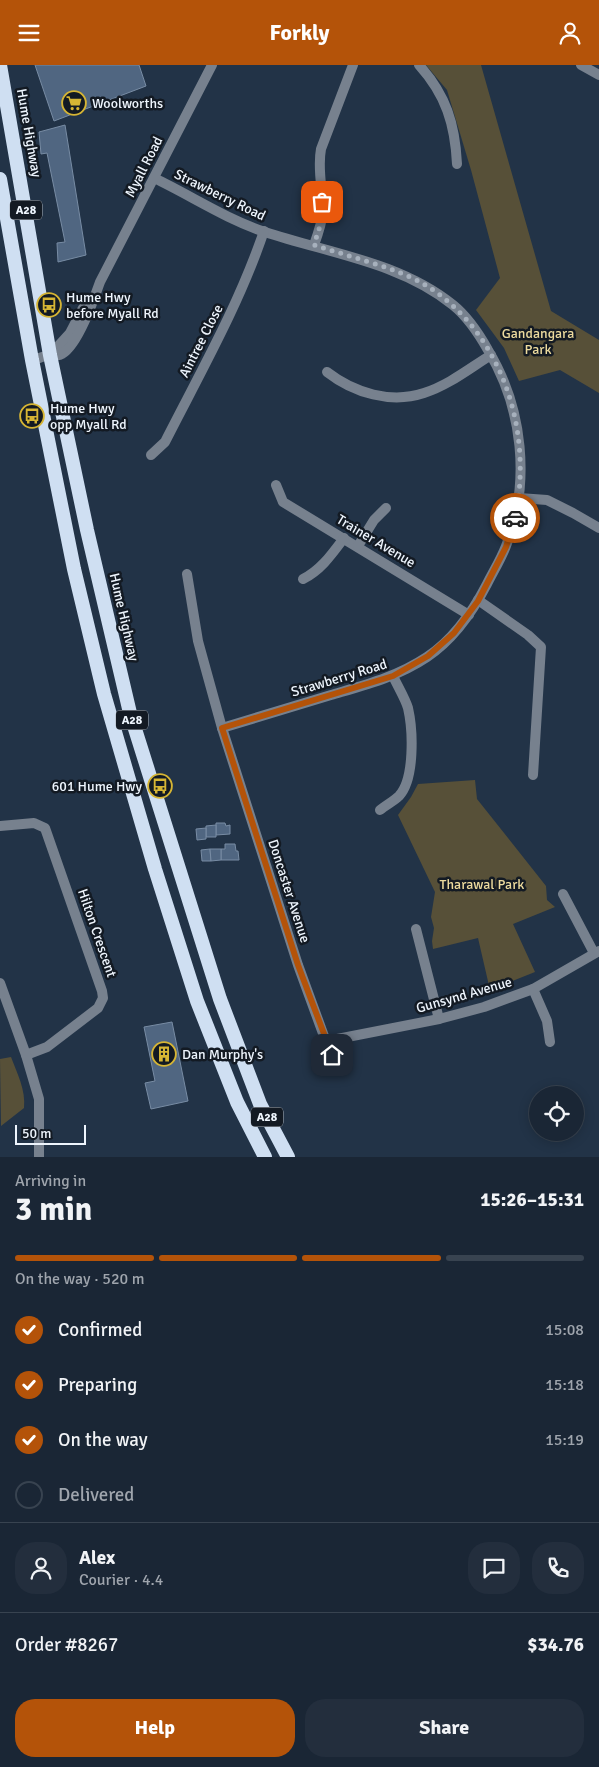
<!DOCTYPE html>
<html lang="en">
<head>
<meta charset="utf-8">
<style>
	body { margin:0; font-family:Signika,sans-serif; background:#232e3d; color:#f1f3f6; height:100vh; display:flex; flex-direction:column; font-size:19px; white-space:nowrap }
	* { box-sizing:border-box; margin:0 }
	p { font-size:16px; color:#9fa5ad }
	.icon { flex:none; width:28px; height:28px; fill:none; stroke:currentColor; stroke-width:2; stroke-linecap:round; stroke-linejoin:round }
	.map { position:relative; height:1092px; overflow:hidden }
	.panel { display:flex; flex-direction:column; background:#1a2635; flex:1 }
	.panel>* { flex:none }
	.tools { position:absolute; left:529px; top:1021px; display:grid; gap:10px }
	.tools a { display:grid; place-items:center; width:55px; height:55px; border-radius:50%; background:#1a2635; box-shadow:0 2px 12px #0003,0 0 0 1px #384350; font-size:25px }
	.scale { position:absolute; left:15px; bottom:12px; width:71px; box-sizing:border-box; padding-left:5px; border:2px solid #eef5fd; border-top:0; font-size:14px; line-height:18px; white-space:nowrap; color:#eef5fd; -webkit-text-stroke:4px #131a23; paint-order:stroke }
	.pin { position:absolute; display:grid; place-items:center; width:42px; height:42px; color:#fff; margin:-21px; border-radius:10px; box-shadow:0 2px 8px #0006 }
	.courier { position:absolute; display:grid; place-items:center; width:50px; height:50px; margin:-25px; border:4px solid #b45309; border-radius:50%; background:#fff; color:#222; box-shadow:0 1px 6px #0007 }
	.overview em { font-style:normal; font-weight:800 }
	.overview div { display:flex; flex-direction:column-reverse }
	.overview { display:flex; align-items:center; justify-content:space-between; height:85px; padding:0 15px }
	h1 { font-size:32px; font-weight:800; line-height:38px }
	.bar { display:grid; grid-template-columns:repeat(4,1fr); gap:8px 5px; align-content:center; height:60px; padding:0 15px }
	.bar i { height:6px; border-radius:4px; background:#384350 }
	.bar .active { background:#b45309 }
	.bar p { grid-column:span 4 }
	.line { display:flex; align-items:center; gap:12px; padding:0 15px; border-top:1px solid #384350 }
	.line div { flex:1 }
	.round { display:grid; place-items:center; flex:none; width:52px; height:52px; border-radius:20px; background:#232e3d }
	ol { padding:0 15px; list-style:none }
	li { display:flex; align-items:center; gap:15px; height:55px }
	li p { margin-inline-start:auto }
	li .icon { padding:5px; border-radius:50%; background:#b45309; color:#fff; stroke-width:4 }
	li:last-child { color:#9fa5ad }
	li i { width:28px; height:28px; border:2px solid #384350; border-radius:50% }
	.action { display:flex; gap:10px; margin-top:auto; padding:10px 15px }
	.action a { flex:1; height:58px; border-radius:20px; background:#b45309; color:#fff; font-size:20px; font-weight:800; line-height:58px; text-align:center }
	.action a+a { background:#232e3d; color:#f1f3f6 }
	header { display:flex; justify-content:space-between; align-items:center; height:65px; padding:0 15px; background:#b45309; color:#fff; font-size:22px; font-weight:800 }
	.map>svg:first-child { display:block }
</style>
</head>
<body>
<header><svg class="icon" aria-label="menu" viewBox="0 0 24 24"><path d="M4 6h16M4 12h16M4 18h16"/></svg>Forkly<svg class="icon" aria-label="person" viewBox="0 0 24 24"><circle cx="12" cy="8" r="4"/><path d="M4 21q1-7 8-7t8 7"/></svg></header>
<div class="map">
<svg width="599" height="1092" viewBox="0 0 599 1092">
	<rect width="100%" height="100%" fill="#223347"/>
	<!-- green -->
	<g fill="#575038">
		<path d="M 426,0 L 481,0 L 551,246 L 599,275 L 599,328 L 560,305 L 519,316 L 504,283 L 476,245 L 500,213 L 471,105 L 447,25 Z"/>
		<path d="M 475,715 L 477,734 L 546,821 L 547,835 L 555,842 L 513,859 L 535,907 L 490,925 L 478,873 L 433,884 L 432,876 L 434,863 L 431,852 L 435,827 L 398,750 L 411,732 L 418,719 Z"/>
		<path d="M 11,992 C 17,1008 26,1025 24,1043 L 1,1061 L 0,994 Z"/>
	</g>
	<!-- building -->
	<g fill="#506681" stroke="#788ca4">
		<path d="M 35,0 L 139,0 L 146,21 L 54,56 Z"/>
		<path d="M 65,60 L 86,190 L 58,197 L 57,178 L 65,177 L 47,88 L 41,89 L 39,67 Z"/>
		<path d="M 216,758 L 225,758 L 226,761 L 230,760 L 230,769 L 216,770 Z"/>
		<path d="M 216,760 L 216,772 L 206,772 L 206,761 Z"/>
		<path d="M 206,763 L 206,774 L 197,775 L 196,764 Z"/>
		<path d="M 225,779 L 235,779 L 236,786 L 238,786 L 239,795 L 221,795 L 221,784 L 225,784 Z"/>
		<path d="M 210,784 L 211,796 L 202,796 L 201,785 Z"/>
		<path d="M 210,784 L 221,784 L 221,795 L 211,796 Z"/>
		<path d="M 172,957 L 188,1036 L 151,1044 L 145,1018 L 155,1016 L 144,962 Z"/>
	</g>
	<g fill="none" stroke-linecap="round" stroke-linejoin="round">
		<!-- minor -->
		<g stroke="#77818e" stroke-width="10">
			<path d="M 419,0 C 446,30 455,59 457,99"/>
			<path d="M 154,113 C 190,130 226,154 265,167 C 328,188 400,197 453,240 C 468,252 479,269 488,285 C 523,343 531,418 506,481 C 501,494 493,507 487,519 C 472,548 454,574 427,592 C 397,612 365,620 331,630 C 294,641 258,652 222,663"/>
			<path d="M 314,180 C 318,169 322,158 323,146 C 323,125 317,105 321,84 L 353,0"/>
			<path d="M 50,290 L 70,268 L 83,243"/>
			<path d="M 32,295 C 38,294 45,290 51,290 C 56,289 57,292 62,289 C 78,280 94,234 100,217 L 212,0"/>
			<path d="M 327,307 C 354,328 391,339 424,328 C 449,320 470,303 491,290"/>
			<path d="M 151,390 L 165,377 C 200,308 239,240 264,166"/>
			<path d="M 276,420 L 283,437 L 469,550"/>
			<path d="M 519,433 L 547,435 L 573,448 L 599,463"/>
			<path d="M 358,481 L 374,455 L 386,443"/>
			<path d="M 187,509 L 198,576 L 222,663 L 298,900 L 336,1004"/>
			<path d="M 303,514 C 321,505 332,489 344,473"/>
			<path d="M 478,535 L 528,570 L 541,582 L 533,710"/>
			<path d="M 380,745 C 386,740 394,736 399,731 C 415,714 413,665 408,643 C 405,633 398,622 393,611"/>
			<path d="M 0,761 L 34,758 L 45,763 L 102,926 L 103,933 L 98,943 L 47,982 L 26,990"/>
			<path d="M 563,829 L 594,888"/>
			<path d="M 416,864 L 439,954"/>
			<path d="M 0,918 L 26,990 L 39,1034 L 39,1092"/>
			<path d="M 533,924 L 547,956 L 550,977"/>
			<path d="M 327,976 L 439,954 L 484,942 L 533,924 L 599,886"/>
		</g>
		<!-- tertiary -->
		<path stroke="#77818e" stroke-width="10" d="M 581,0 L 599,10"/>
		<!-- trunk -->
		<g stroke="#cfdff2" stroke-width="14">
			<path d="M 0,0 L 50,290 L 87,465 L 130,648 L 220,934 L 260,1039 L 288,1092"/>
			<path d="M 0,114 L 32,295 L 74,504 L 104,629 L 155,804 L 197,936 L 237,1037 L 265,1092"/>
		</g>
	</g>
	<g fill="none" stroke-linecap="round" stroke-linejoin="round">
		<!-- done -->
		<path stroke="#a7b1bd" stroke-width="5" stroke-dasharray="0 9" d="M 322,137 L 320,161 L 314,180 C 347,191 393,202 422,218 C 501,264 534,365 515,453"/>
		<!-- route -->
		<path stroke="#b45309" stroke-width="6" d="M 332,990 L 298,900 L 222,663 L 393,611 L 428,591 L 454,568 L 478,536 L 506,482 L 515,453"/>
	</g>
	<!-- icons -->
	<defs>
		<g id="supermarket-ring" transform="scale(1.25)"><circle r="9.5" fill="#131a23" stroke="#d6b534" stroke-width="1.5"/><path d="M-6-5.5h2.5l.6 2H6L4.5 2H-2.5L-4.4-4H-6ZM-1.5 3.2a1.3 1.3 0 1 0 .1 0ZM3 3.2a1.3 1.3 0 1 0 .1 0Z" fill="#d6b534"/></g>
		<g id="bus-ring" transform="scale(1.25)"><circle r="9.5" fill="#131a23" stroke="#d6b534" stroke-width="1.5"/><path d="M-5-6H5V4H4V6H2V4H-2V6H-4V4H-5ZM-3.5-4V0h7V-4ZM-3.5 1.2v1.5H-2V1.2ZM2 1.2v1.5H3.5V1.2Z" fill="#d6b534"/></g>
		<g id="building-ring" transform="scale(1.25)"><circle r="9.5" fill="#131a23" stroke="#d6b534" stroke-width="1.5"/><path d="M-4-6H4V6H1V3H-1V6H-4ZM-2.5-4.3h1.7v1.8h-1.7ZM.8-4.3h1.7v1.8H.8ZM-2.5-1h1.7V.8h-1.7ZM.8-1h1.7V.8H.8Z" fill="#d6b534"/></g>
	</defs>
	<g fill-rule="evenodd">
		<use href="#supermarket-ring" x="74" y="38"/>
		<use href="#bus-ring" x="49" y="240"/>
		<use href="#bus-ring" x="32" y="351"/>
		<use href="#bus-ring" x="160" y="721"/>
		<use href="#building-ring" x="164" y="989"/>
	</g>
	<g text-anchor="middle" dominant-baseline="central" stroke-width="5" stroke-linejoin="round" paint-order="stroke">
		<!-- shield labels -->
		<g fill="#131a23" stroke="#acb3bc" stroke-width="1">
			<rect x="10" y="135.5" width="32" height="19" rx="4"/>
			<rect x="116" y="645.5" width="32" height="19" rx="4"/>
			<rect x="251" y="1042.5" width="32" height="19" rx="4"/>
		</g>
		<g font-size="12" font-weight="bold" fill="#eef5fd">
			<text x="26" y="145">A28</text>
			<text x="132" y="655">A28</text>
			<text x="267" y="1052">A28</text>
		</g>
		<!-- poi labels -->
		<g font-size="14" fill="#eef5fd" stroke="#131a23" text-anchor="start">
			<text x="92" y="38">Woolworths</text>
			<text x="66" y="232">Hume Hwy<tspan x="66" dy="16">before Myall Rd</tspan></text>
			<text x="50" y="343">Hume Hwy<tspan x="50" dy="16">opp Myall Rd</tspan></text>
			<text x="142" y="721" text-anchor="end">601 Hume Hwy</text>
			<text x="182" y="989">Dan Murphy's</text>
		</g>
		<!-- street labels -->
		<g font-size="14" fill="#eef5fd" stroke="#131a23">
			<text transform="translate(29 68) rotate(80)">Hume Highway</text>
			<text transform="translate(144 102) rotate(-63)">Myall Road</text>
			<text transform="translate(220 130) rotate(26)">Strawberry Road</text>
			<text transform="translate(201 276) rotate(-63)">Aintree Close</text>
			<text transform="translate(376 476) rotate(31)">Trainer Avenue</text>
			<text transform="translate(124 552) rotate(77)">Hume Highway</text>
			<text transform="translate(339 613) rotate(-17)">Strawberry Road</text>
			<text transform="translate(289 826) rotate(72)">Doncaster Avenue</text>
			<text transform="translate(97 868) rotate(71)">Hilton Crescent</text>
			<text transform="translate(464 930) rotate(-16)">Gunsynd Avenue</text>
		</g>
		<!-- park labels -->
		<g font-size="14" fill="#eddb9e" stroke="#131a23">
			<text x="538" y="268">Gandangara<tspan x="538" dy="16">Park</tspan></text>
			<text x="482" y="819">Tharawal Park</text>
		</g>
	</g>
</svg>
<div class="tools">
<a><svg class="icon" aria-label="locate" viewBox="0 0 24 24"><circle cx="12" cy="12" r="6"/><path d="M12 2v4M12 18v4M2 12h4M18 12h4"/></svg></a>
</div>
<div class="scale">50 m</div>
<div class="pin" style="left:322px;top:137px;background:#ea580c"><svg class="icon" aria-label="bag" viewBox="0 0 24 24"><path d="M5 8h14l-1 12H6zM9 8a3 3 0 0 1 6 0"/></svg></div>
<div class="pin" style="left:332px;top:990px;background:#1f2937"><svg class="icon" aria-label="home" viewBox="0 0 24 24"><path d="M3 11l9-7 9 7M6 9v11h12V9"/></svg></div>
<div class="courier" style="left:515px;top:453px"><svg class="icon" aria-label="car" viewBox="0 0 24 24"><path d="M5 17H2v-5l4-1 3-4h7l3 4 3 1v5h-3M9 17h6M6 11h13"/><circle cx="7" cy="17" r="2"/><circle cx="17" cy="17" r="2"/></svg></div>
</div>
<section class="panel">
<div class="overview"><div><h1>3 min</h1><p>Arriving in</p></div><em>15:26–15:31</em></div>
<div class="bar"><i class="active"></i><i class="active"></i><i class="active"></i><i></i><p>On the way · 520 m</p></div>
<ol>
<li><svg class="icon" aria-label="check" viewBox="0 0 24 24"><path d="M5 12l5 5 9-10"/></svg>Confirmed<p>15:08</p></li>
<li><svg class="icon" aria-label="check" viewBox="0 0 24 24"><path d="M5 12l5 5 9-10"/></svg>Preparing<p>15:18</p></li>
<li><svg class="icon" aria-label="check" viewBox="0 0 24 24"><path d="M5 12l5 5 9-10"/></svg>On the way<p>15:19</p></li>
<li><i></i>Delivered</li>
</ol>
<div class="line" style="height:90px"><a class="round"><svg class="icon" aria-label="person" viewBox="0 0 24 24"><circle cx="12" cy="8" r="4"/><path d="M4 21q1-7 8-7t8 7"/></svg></a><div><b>Alex</b><p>Courier · 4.4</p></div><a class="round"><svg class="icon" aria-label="chat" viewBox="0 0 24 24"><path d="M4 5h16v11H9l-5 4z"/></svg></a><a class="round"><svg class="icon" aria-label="phone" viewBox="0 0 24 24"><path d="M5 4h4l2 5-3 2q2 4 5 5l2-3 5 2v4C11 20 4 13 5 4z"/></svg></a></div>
<div class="line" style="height:65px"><div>Order #8267</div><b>$34.76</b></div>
<div class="action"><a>Help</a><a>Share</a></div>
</section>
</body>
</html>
